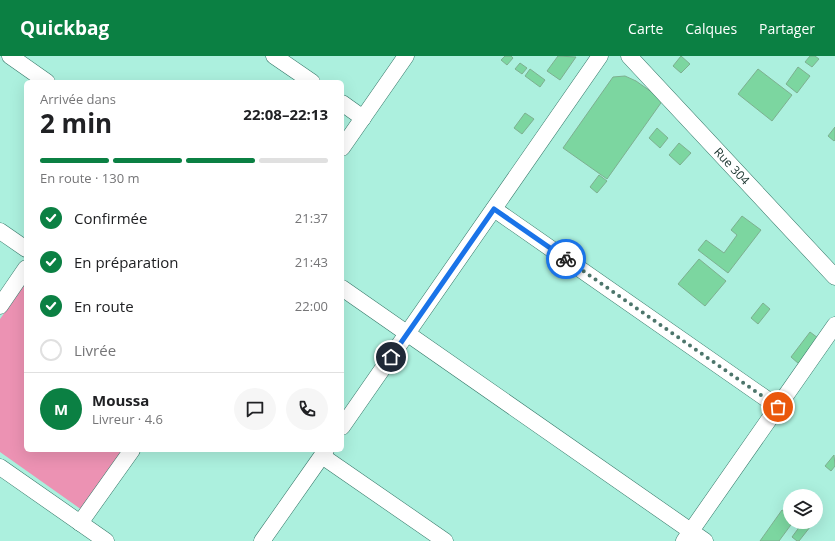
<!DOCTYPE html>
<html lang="fr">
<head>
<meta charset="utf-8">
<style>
	body { margin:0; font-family:"Open Sans",sans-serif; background:#f6f6f6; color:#202124; height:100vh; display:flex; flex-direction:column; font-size:15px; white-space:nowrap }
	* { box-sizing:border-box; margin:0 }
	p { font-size:13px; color:#757577 }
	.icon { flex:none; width:22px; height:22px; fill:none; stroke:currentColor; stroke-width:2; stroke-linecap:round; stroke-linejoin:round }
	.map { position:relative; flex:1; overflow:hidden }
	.sheet { position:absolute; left:24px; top:24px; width:320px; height:372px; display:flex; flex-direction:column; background:#fff; border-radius:6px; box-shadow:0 4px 16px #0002 }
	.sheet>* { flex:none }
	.fabs { position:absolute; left:783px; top:433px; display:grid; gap:8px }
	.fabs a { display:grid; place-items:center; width:40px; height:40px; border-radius:50%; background:#fff; box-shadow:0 4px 16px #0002; font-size:20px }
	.pin { position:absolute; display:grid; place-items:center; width:34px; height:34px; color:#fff; margin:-17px; border:2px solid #fff; border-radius:50%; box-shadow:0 1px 4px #0007 }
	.courier { position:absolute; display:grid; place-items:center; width:40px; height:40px; margin:-20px; border:3px solid #1a73e8; border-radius:50%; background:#fff; color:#222; box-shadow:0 1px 5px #0007 }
	.overview em { font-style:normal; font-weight:700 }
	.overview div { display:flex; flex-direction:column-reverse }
	.overview { display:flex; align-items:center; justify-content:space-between; height:68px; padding:0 16px }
	h1 { font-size:26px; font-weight:700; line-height:30px }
	.bar { display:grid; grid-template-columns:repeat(4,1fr); gap:6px 4px; align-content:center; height:48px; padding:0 16px }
	.bar i { height:5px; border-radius:3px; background:#e0e0e0 }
	.bar .active { background:#0b8043 }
	.bar p { grid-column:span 4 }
	.line { display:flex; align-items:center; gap:10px; padding:0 16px; border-top:1px solid #e0e0e0 }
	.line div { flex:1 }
	.round { display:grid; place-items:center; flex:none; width:42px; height:42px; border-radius:21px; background:#f6f6f6 }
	ol { padding:0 16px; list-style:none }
	li { display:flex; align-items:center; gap:12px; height:44px }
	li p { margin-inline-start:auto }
	li .icon { padding:4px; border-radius:50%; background:#0b8043; color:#fff; stroke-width:4 }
	li:last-child { color:#757577 }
	li i { width:22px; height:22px; border:2px solid #e0e0e0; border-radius:50% }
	header { display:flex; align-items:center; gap:24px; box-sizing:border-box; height:56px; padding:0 20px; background:#0b8043; color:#fff }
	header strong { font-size:19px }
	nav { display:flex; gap:22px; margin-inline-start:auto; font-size:14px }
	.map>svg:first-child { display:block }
</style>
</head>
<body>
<header>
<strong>Quickbag</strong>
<nav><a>Carte</a><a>Calques</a><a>Partager</a></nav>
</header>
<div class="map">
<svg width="835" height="485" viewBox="0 0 835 485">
	<rect width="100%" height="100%" fill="#acf0de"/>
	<!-- green -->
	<path fill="#ec92b3" d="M 26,226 L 26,394 L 125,394 L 82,454 L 0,396 L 0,263 Z"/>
	<!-- building -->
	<g fill="#7cd6a0" stroke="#7db090">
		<path d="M 505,0 L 511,0 L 513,2 L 507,9 L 501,4 Z"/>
		<path d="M 558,0 L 576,1 L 560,24 L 547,15 Z"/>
		<path d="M 681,0 L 690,8 L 681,17 L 673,10 Z"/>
		<path d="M 810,0 L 815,0 L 819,3 L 812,11 L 805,6 Z"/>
		<path d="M 520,7 L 527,12 L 522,18 L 515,13 Z"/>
		<path d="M 798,11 L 810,20 L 797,37 L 786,28 Z"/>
		<path d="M 530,13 L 545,24 L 540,31 L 525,20 Z"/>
		<path d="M 758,13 L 792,39 L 772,65 L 738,38 Z"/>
		<path d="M 625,20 L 636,25 L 663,44 L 607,123 L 563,92 L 613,21 Z"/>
		<path d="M 525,57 L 534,63 L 522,78 L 514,72 Z"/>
		<path d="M 835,71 L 835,84 L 834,85 L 828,80 Z"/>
		<path d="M 657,72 L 668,82 L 660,92 L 649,82 Z"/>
		<path d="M 679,87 L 691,97 L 680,109 L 669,99 Z"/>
		<path d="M 599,119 L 607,125 L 597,137 L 590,131 Z"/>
		<path d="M 742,160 L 761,174 L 728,217 L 698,194 L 706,184 L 724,197 L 737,179 L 731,174 Z"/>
		<path d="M 699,203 L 726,225 L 705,250 L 678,228 Z"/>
		<path d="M 763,247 L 770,253 L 758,268 L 751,262 Z"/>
		<path d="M 810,276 L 818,282 L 799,308 L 791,301 Z"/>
		<path d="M 834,399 L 835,410 L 831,415 L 825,410 Z"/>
		<path d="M 782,454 L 790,459 L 790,466 L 793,466 L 779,485 L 760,485 Z"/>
		<path d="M 803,466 L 814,466 L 799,485 L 797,485 L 792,481 Z"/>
	</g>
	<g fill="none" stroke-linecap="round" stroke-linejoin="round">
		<!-- minor casing -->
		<g stroke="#357768" stroke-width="17">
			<g id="minor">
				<path d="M 10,0 L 47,26"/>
				<path d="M 274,0 L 312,26"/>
				<path d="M 629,0 L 835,221"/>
				<path d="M 342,47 L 363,62"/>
				<path d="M 342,92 L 406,0"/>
				<path d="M 494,153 L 778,351"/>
				<path d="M 0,175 L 26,193"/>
				<path d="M 342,232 L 705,485"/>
				<path d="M 0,250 L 26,212"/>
				<path d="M 342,371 L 600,0"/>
				<path d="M 322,400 L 445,485"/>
				<path d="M 0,411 L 106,485"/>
				<path d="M 80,467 L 132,394"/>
				<path d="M 262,485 L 326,394"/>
				<path d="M 684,485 L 835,269"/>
			</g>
		</g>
		<!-- minor -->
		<use href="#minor" stroke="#fff" stroke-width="16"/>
	</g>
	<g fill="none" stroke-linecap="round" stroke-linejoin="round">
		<!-- done -->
		<path stroke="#4c756b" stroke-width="4" stroke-dasharray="0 7.2" d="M 566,203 L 778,351"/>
		<!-- route -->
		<path stroke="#1a73e8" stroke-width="5" d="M 391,301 L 494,153 L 566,203"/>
	</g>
	<g text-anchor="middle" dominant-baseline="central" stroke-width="3" stroke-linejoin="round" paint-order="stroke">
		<!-- street labels -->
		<g font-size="12" fill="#18332d" stroke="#fff">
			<text transform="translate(732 110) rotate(47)">Rue 304</text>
		</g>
	</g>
</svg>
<div class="fabs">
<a><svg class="icon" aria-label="layers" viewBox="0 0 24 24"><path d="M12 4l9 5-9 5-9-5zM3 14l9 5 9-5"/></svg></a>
</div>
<div class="pin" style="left:778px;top:351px;background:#ea580c"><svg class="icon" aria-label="bag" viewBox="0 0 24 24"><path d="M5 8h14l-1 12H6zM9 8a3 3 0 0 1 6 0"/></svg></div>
<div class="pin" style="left:391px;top:301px;background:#1f2937"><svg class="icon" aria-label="home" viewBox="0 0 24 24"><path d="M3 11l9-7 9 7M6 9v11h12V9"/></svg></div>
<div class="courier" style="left:566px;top:203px"><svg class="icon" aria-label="bike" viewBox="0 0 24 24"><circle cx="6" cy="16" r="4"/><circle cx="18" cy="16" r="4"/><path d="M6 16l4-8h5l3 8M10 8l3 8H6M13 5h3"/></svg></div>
<section class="sheet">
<div class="overview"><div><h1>2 min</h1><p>Arrivée dans</p></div><em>22:08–22:13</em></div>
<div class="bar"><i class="active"></i><i class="active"></i><i class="active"></i><i></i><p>En route · 130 m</p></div>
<ol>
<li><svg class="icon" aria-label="check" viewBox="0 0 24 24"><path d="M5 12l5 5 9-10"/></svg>Confirmée<p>21:37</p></li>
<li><svg class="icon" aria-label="check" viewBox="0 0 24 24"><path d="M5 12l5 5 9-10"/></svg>En préparation<p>21:43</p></li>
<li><svg class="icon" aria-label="check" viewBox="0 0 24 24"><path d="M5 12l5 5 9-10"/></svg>En route<p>22:00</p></li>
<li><i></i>Livrée</li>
</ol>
<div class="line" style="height:72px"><b class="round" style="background:#0b8043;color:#fff">M</b><div><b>Moussa</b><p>Livreur · 4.6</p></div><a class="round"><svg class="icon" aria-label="chat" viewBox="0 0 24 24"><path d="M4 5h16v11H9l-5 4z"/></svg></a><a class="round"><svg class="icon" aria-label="phone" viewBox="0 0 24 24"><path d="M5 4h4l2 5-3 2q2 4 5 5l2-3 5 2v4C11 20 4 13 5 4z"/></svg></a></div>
</section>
</div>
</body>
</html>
